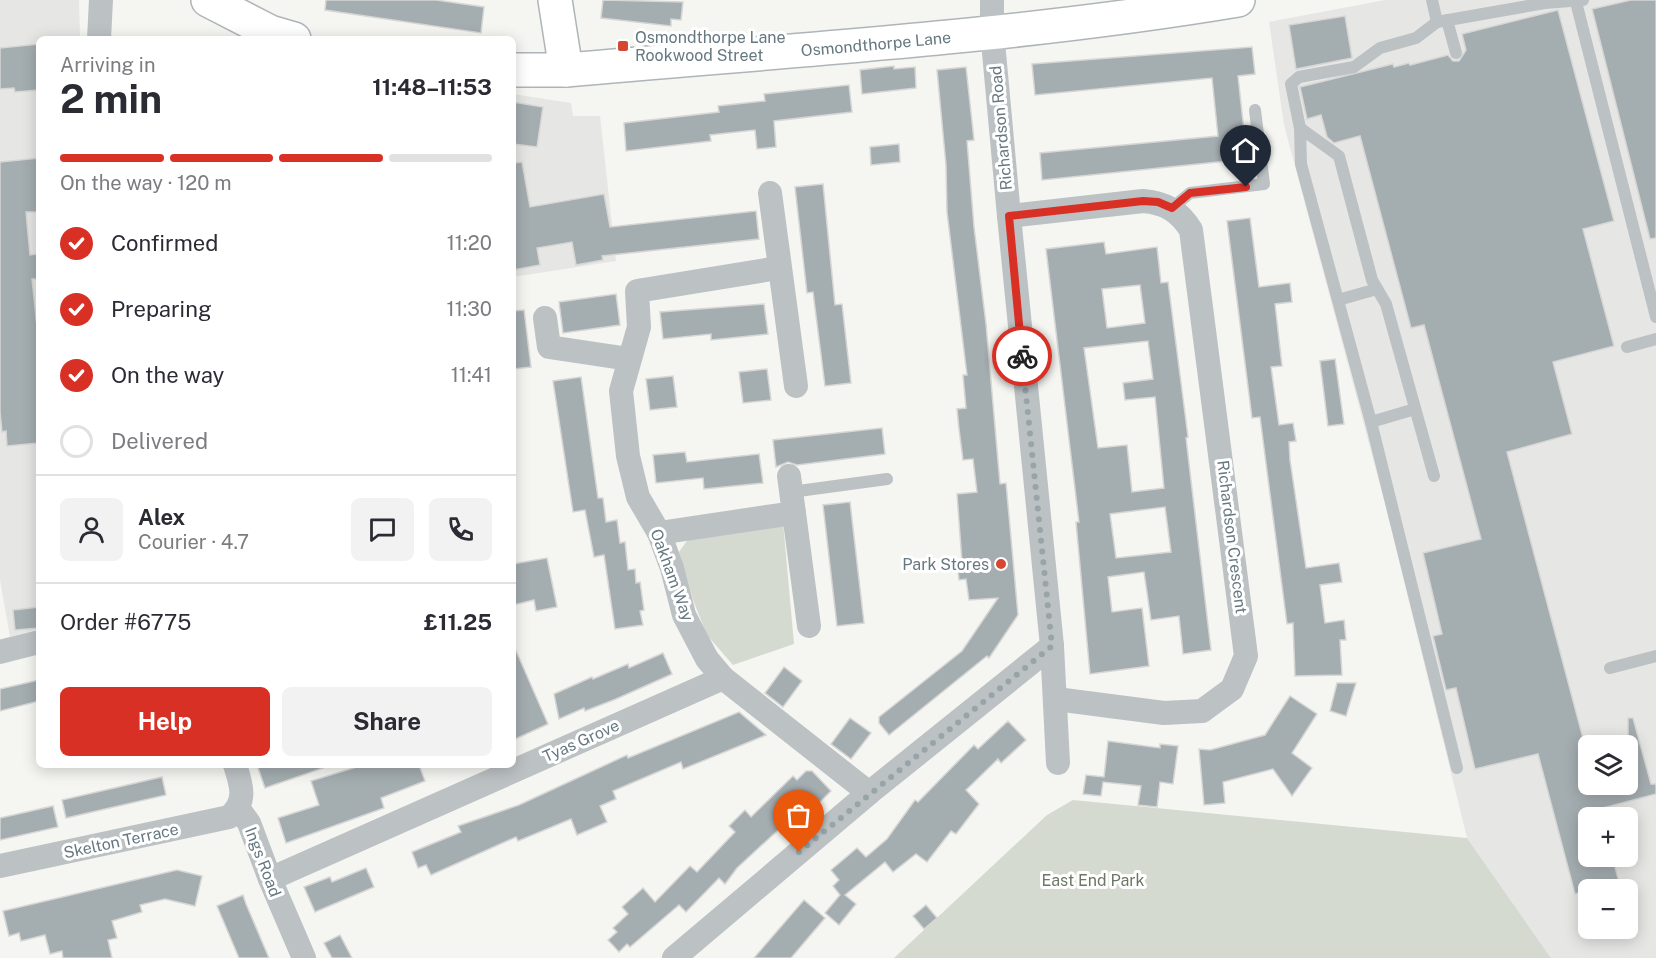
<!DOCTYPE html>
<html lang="en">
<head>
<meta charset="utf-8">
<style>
	body { margin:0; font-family:"Public Sans",sans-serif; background:#f2f2f3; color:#2b2b33; height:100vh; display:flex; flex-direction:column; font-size:22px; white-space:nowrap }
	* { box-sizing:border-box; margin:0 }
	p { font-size:20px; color:#7c7c81 }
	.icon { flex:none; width:33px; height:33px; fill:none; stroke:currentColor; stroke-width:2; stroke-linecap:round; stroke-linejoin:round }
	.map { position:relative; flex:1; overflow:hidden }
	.side { position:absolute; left:36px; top:36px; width:480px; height:732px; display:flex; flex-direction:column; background:#fff; border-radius:9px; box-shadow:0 3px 15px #0003 }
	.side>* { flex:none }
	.fabs { position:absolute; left:1578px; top:735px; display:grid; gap:12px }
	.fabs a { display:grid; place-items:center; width:60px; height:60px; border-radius:9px; background:#fff; box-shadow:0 3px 15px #0003; font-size:30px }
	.pin { position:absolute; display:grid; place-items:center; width:51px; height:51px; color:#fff; margin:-62px -26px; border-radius:50% 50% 50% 0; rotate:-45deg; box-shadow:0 0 6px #0007 }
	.pin .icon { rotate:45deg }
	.courier { position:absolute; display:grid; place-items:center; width:60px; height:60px; margin:-30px; border:4px solid #d93025; border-radius:50%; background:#fff; color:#222; box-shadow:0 2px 8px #0007 }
	.headline em { font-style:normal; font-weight:700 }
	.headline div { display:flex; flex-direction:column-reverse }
	.headline { display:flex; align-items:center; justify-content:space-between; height:102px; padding:0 24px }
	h1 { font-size:39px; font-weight:700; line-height:45px }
	.bar { display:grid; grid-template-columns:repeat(4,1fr); gap:9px 6px; align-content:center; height:72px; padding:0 24px }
	.bar i { height:8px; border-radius:4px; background:#e1e1e2 }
	.bar .selected { background:#d93025 }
	.bar p { grid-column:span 4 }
	.line { display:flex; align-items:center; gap:15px; padding:0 24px; border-top:2px solid #e1e1e2 }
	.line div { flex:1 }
	.round { display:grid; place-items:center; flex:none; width:63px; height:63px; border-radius:9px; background:#f2f2f3 }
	ol { padding:0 24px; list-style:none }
	li { display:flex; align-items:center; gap:18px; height:66px }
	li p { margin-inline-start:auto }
	li .icon { padding:6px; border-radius:50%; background:#d93025; color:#fff; stroke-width:4 }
	li:last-child { color:#7c7c81 }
	li i { width:33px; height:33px; border:3px solid #e1e1e2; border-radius:50% }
	.button { display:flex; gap:12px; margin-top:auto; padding:12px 24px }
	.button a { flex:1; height:69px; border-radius:9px; background:#d93025; color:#fff; font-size:24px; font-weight:700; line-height:69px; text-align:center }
	.button a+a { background:#f2f2f3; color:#2b2b33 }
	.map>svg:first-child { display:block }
</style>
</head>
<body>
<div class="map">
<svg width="1656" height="958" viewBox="0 0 1656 958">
	<rect width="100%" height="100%" fill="#f5f5f2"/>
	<!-- built -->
	<g fill="#e6e6e5" fill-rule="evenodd">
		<path d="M 0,0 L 79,0 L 80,39 L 39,39 L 39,629 L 10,637 L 0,580 Z"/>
		<path d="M 1385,0 L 1656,0 L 1656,958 L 1551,958 L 1467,838 L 1385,504 L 1284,125 L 1269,22 ZM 1588,746 L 1628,746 L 1628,784 L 1588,784 ZM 1588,818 L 1628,818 L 1628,856 L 1588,856 ZM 1588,890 L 1628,890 L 1628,928 L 1588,928 Z"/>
		<path d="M 513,94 L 571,103 L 573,116 L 600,116 L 616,261 L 513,277 Z"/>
	</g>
	<!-- green -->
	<g fill="#d5dad1">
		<path d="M 783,522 L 794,644 L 733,665 L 707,635 L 693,600 L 679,552 L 689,538 Z"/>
		<path d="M 1073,800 L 1467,838 L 1551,958 L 894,958 L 1047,815 Z"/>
	</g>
	<!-- building -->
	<g fill="#a4adb0" stroke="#d6d6d4" stroke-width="1.5" fill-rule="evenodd">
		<path d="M 326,0 L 436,0 L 484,7 L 481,33 L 325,10 Z"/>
		<path d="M 603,0 L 683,2 L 681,20 L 671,19 L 671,26 L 601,18 Z"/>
		<path d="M 1631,0 L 1656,0 L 1656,238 L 1650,239 L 1592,9 Z"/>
		<path d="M 1558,10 L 1614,221 L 1583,229 L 1614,346 L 1553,362 L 1572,434 L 1507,452 L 1588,757 L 1588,784 L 1628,784 L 1628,718 L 1633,718 L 1651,784 L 1656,784 L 1656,794 L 1599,809 L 1602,818 L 1588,818 L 1588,856 L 1612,856 L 1619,882 L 1575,894 L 1538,754 L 1475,769 L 1456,688 L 1446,690 L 1433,636 L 1442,634 L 1423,553 L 1481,539 L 1424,325 L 1411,328 L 1360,136 L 1334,143 L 1327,137 L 1321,115 L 1307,119 L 1300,87 L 1393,64 L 1394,67 L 1409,63 L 1410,65 L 1448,55 L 1453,61 L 1459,61 L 1466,50 L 1462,34 Z"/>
		<path d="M 1345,16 L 1352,58 L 1296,69 L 1289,25 Z"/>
		<path d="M 39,44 L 39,90 L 15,92 L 14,88 L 0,89 L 0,48 Z"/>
		<path d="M 1252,47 L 1255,74 L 1238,76 L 1247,159 L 1042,180 L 1040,153 L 1218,136 L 1212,78 L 1035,95 L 1032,64 Z"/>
		<path d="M 894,66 L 894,69 L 915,67 L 916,88 L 862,94 L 860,70 Z"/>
		<path d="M 966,67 L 974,140 L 967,141 L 974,227 L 986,324 L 1000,484 L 1006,483 L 1018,615 L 989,658 L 987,656 L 889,735 L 879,723 L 879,717 L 962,651 L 998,598 L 969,600 L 966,579 L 959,580 L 957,563 L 962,562 L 957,494 L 977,492 L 973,459 L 963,460 L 959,429 L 957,409 L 966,408 L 963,375 L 967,375 L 947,212 L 946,165 L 937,70 Z"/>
		<path d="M 849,85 L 852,112 L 774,121 L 776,147 L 757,149 L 755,130 L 710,135 L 711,141 L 626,151 L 624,123 L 719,112 L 718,106 L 765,101 L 764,94 Z"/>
		<path d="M 513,102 L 543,107 L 537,147 L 513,144 Z"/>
		<path d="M 899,144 L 900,162 L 871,165 L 870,147 Z"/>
		<path d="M 39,158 L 39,212 L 26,212 L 30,255 L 37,254 L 39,276 L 39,279 L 32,279 L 39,346 L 39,443 L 7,446 L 6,431 L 2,432 L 0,412 L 0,162 Z"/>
		<path d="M 522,162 L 530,207 L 604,194 L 610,227 L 756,211 L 759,239 L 602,256 L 603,260 L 576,265 L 572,242 L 537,248 L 540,265 L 513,270 L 513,163 Z"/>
		<path d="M 823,184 L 835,305 L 842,304 L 851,383 L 825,386 L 813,292 L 807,293 L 795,187 Z"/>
		<path d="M 1250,218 L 1259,287 L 1290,283 L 1292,302 L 1275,304 L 1282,366 L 1271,367 L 1279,425 L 1293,423 L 1296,441 L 1289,442 L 1290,460 L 1306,568 L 1339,563 L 1342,582 L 1320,585 L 1325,623 L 1344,620 L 1346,640 L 1340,640 L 1342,675 L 1295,676 L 1293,623 L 1287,624 L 1260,417 L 1252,418 L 1227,221 Z"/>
		<path d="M 1104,242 L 1106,254 L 1157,247 L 1161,283 L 1168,282 L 1188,437 L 1186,438 L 1211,650 L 1183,654 L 1179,616 L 1151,620 L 1144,572 L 1108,577 L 1112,612 L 1142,608 L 1149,666 L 1090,674 L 1076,522 L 1079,522 L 1046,249 ZM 1140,285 L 1145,323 L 1107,328 L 1102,289 ZM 1148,341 L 1153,379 L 1123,383 L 1125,400 L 1155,397 L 1164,488 L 1132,492 L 1127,445 L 1098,448 L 1084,348 ZM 1165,507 L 1171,552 L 1116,558 L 1110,514 Z"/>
		<path d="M 616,294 L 620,325 L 563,333 L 559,302 Z"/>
		<path d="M 764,304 L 768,334 L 711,340 L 711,334 L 663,339 L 660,312 Z"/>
		<path d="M 524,310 L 531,367 L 513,369 L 513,311 Z"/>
		<path d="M 1335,359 L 1344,424 L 1328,426 L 1320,361 Z"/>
		<path d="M 767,369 L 771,400 L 743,403 L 739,372 Z"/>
		<path d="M 673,376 L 677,407 L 650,410 L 646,379 Z"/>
		<path d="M 581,377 L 598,498 L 603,498 L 606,522 L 617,520 L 620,543 L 625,542 L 628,570 L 635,569 L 636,583 L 640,582 L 644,610 L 640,611 L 643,625 L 615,629 L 604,555 L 594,557 L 585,510 L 573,512 L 553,381 Z"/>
		<path d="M 882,428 L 885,454 L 797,465 L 788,462 L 776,467 L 773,440 Z"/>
		<path d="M 685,452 L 687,462 L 759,454 L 763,483 L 704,489 L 703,478 L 656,483 L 653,455 Z"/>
		<path d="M 850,502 L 864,623 L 837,626 L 823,505 Z"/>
		<path d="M 547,558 L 557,607 L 536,611 L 534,600 L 513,605 L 513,564 Z"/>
		<path d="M 39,607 L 39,628 L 15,630 L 13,610 Z"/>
		<path d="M 513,644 L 548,724 L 513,740 Z"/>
		<path d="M 663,653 L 672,674 L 616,699 L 585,711 L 584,708 L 559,719 L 554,694 L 592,677 L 593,679 L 628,664 L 629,668 Z"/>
		<path d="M 784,667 L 802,681 L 783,707 L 765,693 Z"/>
		<path d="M 39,680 L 39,701 L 0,711 L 0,689 Z"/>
		<path d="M 1337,683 L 1356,683 L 1346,716 L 1330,711 Z"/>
		<path d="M 1290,696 L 1317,714 L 1292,753 L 1312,768 L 1292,796 L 1273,769 L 1223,782 L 1225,803 L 1204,805 L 1199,749 L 1210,750 L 1265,735 Z"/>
		<path d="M 739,712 L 766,735 L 683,769 L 681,762 L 613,791 L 616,799 L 600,806 L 607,822 L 577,835 L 571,819 L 518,841 L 516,837 L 431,875 L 426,865 L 418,868 L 412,852 L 461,832 L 458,826 L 519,805 L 627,755 L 628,758 Z"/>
		<path d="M 850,718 L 871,733 L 851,759 L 831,744 Z"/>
		<path d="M 1008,721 L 1026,740 L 1001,763 L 998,759 L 966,790 L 979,804 L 956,834 L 951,831 L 927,862 L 916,854 L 893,872 L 885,862 L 845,895 L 856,904 L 839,925 L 825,913 L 840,895 L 833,886 L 839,880 L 831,870 L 857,848 L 866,857 L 887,839 L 915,800 L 918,802 L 974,745 L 978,749 Z"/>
		<path d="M 1108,741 L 1160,748 L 1160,744 L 1178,746 L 1173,784 L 1160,782 L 1157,807 L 1138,805 L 1141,786 L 1103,782 L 1101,796 L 1083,794 L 1086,775 L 1104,777 Z"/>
		<path d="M 257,765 L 322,765 L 323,768 L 265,788 Z"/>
		<path d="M 363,765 L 419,765 L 425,781 L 381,798 L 384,808 L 286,843 L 278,818 L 319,805 L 311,781 Z"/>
		<path d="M 806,771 L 812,771 L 831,791 L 819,803 L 814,797 L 737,868 L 725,884 L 719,878 L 686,912 L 679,905 L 630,947 L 627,944 L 619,952 L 608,940 L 617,932 L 613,928 L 628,914 L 622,907 L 643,888 L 655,902 L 690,866 L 697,872 L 735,832 L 729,826 L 745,810 L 751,817 L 793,776 L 797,780 Z"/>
		<path d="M 162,777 L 166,795 L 66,818 L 62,800 Z"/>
		<path d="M 53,806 L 58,827 L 0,840 L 0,818 Z"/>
		<path d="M 366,868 L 374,887 L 315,912 L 304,887 L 330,877 L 332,882 Z"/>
		<path d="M 177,870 L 202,876 L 195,906 L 165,899 L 140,905 L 142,912 L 112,921 L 117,938 L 108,940 L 112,958 L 63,958 L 62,951 L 50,954 L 45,935 L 21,941 L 19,933 L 9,936 L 3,911 Z"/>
		<path d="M 243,895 L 246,904 L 269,958 L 239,958 L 217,906 Z"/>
		<path d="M 804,900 L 825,918 L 791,958 L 754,958 Z"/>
		<path d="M 926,905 L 937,918 L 924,929 L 913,916 Z"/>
		<path d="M 340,935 L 352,958 L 332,958 L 324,943 Z"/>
	</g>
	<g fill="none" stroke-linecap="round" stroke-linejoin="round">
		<!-- secondary casing -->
		<g stroke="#aeb5b8" stroke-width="36">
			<g id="secondary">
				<path d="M 208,0 L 270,32 L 294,39"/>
				<path d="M 555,0 L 566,70"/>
				<path id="s1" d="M 513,70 L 566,70 C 790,50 1016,37 1238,0"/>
			</g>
		</g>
		<!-- lane -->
		<g stroke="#bcc1c3" stroke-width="12">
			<path d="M 1432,0 L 1437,22"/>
			<path d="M 1576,2 L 1656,317"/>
			<path d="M 1447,20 L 1456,53"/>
			<path d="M 1300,128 L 1339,156 L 1372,280 L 1386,304 L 1434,476"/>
			<path d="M 1172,208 L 1190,193 L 1264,184 L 1255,110"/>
			<path d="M 1338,300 L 1377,289"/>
			<path d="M 1627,347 L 1656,339"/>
			<path d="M 1371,422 L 1415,409"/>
			<path d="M 791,492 L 887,479"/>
			<path d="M 1610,668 L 1656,656"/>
			<path d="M 1457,768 L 1371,422 L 1301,164 L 1300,128 L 1291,84 L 1299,77 L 1354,67 L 1380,48 L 1416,38 L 1437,22 L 1545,3 L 1583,0"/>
		</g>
		<!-- street -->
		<g stroke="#bcc1c3" stroke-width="24">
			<path d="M 992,0 L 992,31 L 1009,216 L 1052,646 L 1058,763"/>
			<path d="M 99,39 L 101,0"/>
			<path d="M 770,193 L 796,386"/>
			<path d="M 1009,216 L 1143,201 C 1166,203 1179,211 1191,230 L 1246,656 L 1232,689 L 1202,711 L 1164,713 L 1056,699"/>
			<path d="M 545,318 L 549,347 L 629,359"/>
			<path d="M 789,476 L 809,626"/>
			<path d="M 659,533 L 794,513"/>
			<path d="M 0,652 L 39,642"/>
			<path d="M 723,678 L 707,659 L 684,615 L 672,568 L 659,533 L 638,497 L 628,456 L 621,391 L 639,327 L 637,291 L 778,268"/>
			<path d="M 238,808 L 249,823 L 270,879 L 304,958"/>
			<path d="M 0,866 L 229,817 C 247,802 242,786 235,765"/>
			<path d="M 270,879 L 723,678 L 869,793"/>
			<path d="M 674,958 L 869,793 L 1052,646"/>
		</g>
		<!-- secondary -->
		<use href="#secondary" stroke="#fff" stroke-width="33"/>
	</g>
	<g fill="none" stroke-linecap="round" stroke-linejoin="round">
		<!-- done -->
		<path stroke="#98a4a8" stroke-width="6" stroke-dasharray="0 10.8" d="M 799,852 L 1052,646 L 1022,356"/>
		<!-- route -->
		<path stroke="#d93025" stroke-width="8" d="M 1022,356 L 1009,216 L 1143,201 L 1158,202 L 1172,208 L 1190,193 L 1246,187"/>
	</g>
	<!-- markers -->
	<g fill="#d54732" stroke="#fff" stroke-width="2">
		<rect x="617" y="40" width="12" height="12" rx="3"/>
		<circle cx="1001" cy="564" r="6"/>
	</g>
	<g text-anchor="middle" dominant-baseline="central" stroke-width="6" stroke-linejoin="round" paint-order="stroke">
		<!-- poi labels -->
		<g font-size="16" fill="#667880" stroke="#fff" text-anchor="start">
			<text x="635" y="37">Osmondthorpe Lane<tspan x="635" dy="18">Rookwood Street</tspan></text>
			<text x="989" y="564" text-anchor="end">Park Stores</text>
		</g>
		<!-- street labels -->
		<g font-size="16" fill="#667880" stroke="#fff">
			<text stroke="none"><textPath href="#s1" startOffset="364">Osmondthorpe Lane</textPath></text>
			<text transform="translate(1001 128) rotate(-95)">Richardson Road</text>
			<text transform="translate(1232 537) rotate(83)">Richardson Crescent</text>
			<text transform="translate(672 575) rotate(70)">Oakham Way</text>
			<text transform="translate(581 741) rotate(-24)">Tyas Grove</text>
			<text transform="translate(121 841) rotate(-12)">Skelton Terrace</text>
			<text transform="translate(263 862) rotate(69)">Ings Road</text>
		</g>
		<!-- park labels -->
		<g font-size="16" fill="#6b7865" stroke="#fff">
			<text x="1093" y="880">East End Park</text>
		</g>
	</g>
</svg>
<div class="fabs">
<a><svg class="icon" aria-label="layers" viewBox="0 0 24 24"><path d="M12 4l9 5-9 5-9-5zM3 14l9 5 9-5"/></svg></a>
<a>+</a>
<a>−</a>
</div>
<div class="pin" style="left:799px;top:852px;background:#ea580c"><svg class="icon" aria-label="bag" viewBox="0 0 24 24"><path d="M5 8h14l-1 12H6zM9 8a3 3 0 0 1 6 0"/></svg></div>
<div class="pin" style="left:1246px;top:187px;background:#1f2937"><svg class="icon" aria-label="home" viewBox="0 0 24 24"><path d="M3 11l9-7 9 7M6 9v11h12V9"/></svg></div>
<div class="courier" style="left:1022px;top:356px"><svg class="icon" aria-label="bike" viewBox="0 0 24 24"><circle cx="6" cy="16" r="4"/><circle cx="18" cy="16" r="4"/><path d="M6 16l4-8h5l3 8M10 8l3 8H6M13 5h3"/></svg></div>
<section class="side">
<div class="headline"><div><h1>2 min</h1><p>Arriving in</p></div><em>11:48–11:53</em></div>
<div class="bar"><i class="selected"></i><i class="selected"></i><i class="selected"></i><i></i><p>On the way · 120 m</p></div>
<ol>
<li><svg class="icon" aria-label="check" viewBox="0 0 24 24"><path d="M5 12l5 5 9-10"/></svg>Confirmed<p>11:20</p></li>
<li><svg class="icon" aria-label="check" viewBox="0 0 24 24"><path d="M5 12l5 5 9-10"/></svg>Preparing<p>11:30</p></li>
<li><svg class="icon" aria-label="check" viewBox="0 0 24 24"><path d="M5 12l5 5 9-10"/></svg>On the way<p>11:41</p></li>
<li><i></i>Delivered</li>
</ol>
<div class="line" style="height:108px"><a class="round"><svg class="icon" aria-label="person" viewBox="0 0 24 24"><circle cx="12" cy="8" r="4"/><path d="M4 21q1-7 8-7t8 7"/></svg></a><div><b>Alex</b><p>Courier · 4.7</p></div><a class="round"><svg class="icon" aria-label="chat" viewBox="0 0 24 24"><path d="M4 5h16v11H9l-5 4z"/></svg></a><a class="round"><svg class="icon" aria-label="phone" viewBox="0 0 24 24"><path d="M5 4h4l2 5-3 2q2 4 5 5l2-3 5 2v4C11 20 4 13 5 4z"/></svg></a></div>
<div class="line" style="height:78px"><div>Order #6775</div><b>£11.25</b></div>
<div class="button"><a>Help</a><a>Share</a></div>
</section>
</div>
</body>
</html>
